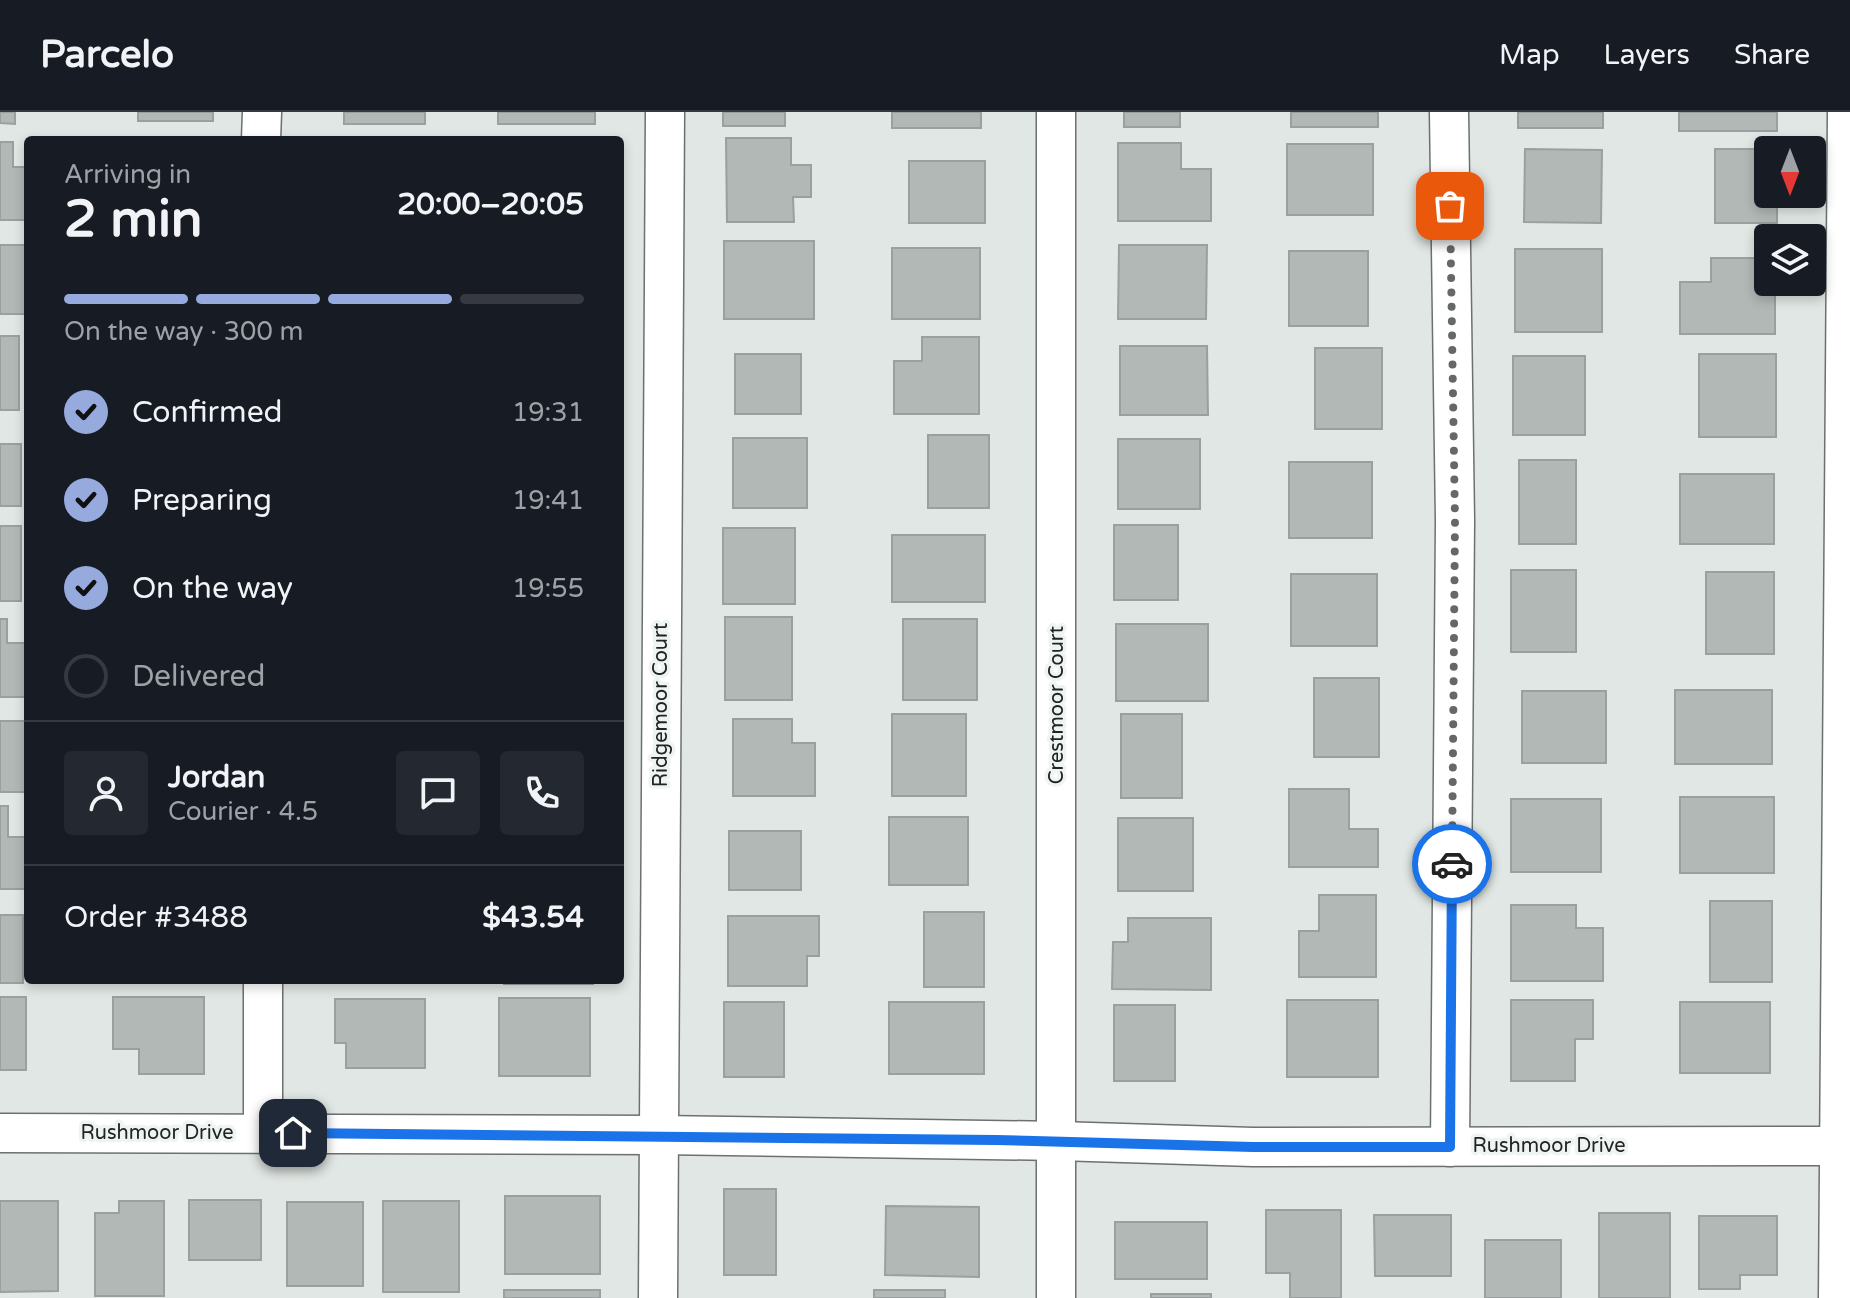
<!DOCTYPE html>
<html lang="en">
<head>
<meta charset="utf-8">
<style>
	body { margin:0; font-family:"Varela Round",sans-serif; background:#242831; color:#f1f3f6; height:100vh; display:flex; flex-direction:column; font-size:30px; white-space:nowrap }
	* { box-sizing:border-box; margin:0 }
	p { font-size:26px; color:#9ea1a6 }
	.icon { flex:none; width:44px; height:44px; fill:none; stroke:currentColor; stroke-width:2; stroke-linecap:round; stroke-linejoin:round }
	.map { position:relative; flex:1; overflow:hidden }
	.drawer { position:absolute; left:24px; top:24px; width:600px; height:848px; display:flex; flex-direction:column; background:#171b24; border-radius:8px; box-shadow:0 4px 12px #0003 }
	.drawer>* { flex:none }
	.needle { width:52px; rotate:180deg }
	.buttons { position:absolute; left:1754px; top:24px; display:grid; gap:16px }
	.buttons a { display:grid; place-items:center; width:72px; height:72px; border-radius:8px; background:#171b24; box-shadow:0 4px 12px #0003; font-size:40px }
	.pin { position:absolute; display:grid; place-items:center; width:68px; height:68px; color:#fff; margin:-34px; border-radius:16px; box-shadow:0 4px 12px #0006 }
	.courier { position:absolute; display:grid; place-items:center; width:80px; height:80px; margin:-40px; border:6px solid #1a73e8; border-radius:50%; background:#fff; color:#222; box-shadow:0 2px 10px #0007 }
	.head em { font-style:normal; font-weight:800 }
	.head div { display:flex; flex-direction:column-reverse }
	.head { display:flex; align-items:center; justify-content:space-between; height:136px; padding:0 40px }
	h1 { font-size:52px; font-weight:800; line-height:60px }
	.bar { display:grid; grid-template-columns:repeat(4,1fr); gap:12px 8px; align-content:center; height:96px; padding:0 40px }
	.bar i { height:10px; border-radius:6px; background:#363941 }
	.bar .current { background:#97aadd }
	.bar p { grid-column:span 4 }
	.line { display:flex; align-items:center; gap:20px; padding:0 40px; border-top:2px solid #363941 }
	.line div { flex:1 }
	.round { display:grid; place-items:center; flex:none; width:84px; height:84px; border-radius:8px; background:#242831 }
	ol { padding:0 40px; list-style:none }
	li { display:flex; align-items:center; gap:24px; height:88px }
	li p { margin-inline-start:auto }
	li .icon { padding:8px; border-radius:50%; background:#97aadd; color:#111; stroke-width:4 }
	li:last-child { color:#9ea1a6 }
	li i { width:44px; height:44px; border:4px solid #363941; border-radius:50% }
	header { display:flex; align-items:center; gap:48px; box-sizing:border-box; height:112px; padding:0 40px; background:#171b24; border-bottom:2px solid #363941 }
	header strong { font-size:38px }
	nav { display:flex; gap:44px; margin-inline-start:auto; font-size:28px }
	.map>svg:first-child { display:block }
</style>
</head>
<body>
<header>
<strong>Parcelo</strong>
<nav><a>Map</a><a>Layers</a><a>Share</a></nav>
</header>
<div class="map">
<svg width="1850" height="1186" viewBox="0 0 1850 1186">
	<rect width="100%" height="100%" fill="#e1e7e4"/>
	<!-- building -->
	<g fill="#b1b8b6" stroke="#99a09f" stroke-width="2">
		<path d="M 0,0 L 15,0 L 15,12 L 0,11 Z"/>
		<rect x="138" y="0" width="75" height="9"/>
		<rect x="344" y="0" width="81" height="12"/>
		<rect x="498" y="0" width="97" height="12"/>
		<rect x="723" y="0" width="62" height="14"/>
		<rect x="892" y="0" width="89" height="16"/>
		<rect x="1124" y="0" width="56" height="15"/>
		<rect x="1291" y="0" width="87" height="15"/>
		<rect x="1518" y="0" width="85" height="16"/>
		<rect x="1679" y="0" width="98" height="19"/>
		<path d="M 726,26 L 791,26 L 791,53 L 811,53 L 811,85 L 793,85 L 794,110 L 727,110 Z"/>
		<path d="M 0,30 L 13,30 L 13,55 L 28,55 L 28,108 L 0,108 Z"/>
		<path d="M 1118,31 L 1181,31 L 1181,57 L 1211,57 L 1211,109 L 1118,109 Z"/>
		<rect x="1287" y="32" width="86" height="71"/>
		<path d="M 1525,37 L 1602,38 L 1601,111 L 1524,110 Z"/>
		<path d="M 1715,37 L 1777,37 L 1768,38 L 1768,82 L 1777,82 L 1777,111 L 1715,111 Z"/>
		<rect x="909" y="49" width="76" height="62"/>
		<rect x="724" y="129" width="90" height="78"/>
		<rect x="0" y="133" width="28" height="69"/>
		<path d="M 1119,133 L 1207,133 L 1206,207 L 1118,207 Z"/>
		<rect x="892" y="136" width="88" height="71"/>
		<rect x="1515" y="137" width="87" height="83"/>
		<rect x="1289" y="139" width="79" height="75"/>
		<path d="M 1711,146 L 1768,146 L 1768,170 L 1775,170 L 1775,222 L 1680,222 L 1680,170 L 1711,170 Z"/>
		<rect x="0" y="224" width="19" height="74"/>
		<path d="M 922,225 L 979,225 L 979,302 L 894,302 L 894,249 L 922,249 Z"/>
		<path d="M 1120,234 L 1207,234 L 1208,303 L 1120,303 Z"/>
		<rect x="1315" y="236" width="67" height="81"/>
		<rect x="735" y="242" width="66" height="60"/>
		<rect x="1699" y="242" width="77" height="83"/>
		<rect x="1513" y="244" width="72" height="79"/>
		<rect x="928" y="323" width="61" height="73"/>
		<rect x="733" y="326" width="74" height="70"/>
		<rect x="1118" y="327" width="82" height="70"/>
		<rect x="0" y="332" width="21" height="62"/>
		<rect x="1519" y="348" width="57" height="84"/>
		<rect x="1289" y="350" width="83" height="76"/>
		<rect x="1680" y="362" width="94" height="70"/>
		<rect x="1114" y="413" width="64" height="75"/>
		<rect x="0" y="414" width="21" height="75"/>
		<rect x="723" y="416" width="72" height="76"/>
		<rect x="892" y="423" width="93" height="67"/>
		<rect x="1511" y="458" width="65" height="82"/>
		<rect x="1706" y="460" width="68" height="82"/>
		<rect x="1291" y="462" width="86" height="72"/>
		<rect x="725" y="505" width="67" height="83"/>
		<path d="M 0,507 L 7,507 L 7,531 L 28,531 L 28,585 L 0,585 Z"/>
		<rect x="903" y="507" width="74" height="81"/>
		<rect x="1116" y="512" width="92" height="77"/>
		<rect x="1314" y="566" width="65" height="79"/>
		<rect x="1675" y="578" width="97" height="74"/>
		<rect x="1522" y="579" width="84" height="72"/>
		<rect x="892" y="602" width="74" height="82"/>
		<rect x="1121" y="602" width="61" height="84"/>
		<path d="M 733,607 L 792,607 L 792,631 L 815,631 L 815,684 L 733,684 Z"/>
		<rect x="0" y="609" width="28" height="71"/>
		<path d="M 1289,677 L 1349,677 L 1349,717 L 1378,717 L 1378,755 L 1289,755 Z"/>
		<rect x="1680" y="685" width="94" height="76"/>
		<rect x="1511" y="687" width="90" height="73"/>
		<path d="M 0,694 L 8,694 L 8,725 L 28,725 L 28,777 L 0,777 Z"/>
		<rect x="889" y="705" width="79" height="68"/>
		<rect x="1118" y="706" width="75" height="73"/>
		<rect x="729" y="719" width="72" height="59"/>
		<path d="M 1319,783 L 1376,783 L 1376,865 L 1299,865 L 1299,819 L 1319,819 Z"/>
		<rect x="1710" y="789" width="62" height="81"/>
		<path d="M 1511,793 L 1576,793 L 1576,816 L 1603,816 L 1603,869 L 1511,869 Z"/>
		<rect x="924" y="800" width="60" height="75"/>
		<rect x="0" y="803" width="23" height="68"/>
		<path d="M 728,804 L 819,804 L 819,844 L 807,844 L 807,874 L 728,874 Z"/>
		<path d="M 1128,806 L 1211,806 L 1211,878 L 1112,877 L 1113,830 L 1128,830 Z"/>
		<rect x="111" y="868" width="93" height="2"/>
		<rect x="334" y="868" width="58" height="2"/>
		<rect x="504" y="868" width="89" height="4"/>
		<rect x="0" y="885" width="26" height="73"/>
		<path d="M 113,885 L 204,885 L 204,962 L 139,962 L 139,937 L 113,937 Z"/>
		<rect x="499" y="886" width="91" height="78"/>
		<path d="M 335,887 L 425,887 L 425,956 L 346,956 L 346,931 L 335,931 Z"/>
		<rect x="1287" y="888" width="91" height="77"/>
		<path d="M 1511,888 L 1593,888 L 1593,927 L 1575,927 L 1575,969 L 1511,969 Z"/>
		<rect x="724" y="890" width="60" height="75"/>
		<rect x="889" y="890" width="95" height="72"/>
		<rect x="1680" y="890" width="90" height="71"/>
		<rect x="1114" y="893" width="61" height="76"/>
		<rect x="724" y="1077" width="52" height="86"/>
		<rect x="505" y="1084" width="95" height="78"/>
		<rect x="189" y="1088" width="72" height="60"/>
		<path d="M 0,1089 L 58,1089 L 58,1179 L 0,1180 Z"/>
		<path d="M 119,1089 L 164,1089 L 164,1184 L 95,1184 L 95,1101 L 119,1101 Z"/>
		<rect x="383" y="1089" width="76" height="91"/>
		<rect x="287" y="1090" width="76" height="84"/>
		<path d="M 886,1094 L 979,1095 L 979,1165 L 885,1163 Z"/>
		<path d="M 1266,1098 L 1341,1098 L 1341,1186 L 1290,1186 L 1290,1161 L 1266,1161 Z"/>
		<rect x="1599" y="1101" width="71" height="85"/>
		<path d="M 1374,1103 L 1451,1103 L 1451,1164 L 1375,1164 Z"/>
		<path d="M 1699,1104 L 1777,1104 L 1777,1163 L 1740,1163 L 1740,1177 L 1699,1177 Z"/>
		<rect x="1115" y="1110" width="92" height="57"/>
		<rect x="1485" y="1128" width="76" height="58"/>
		<rect x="504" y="1178" width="96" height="8"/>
		<rect x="874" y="1178" width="71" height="8"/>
		<rect x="1151" y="1182" width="60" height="4"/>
	</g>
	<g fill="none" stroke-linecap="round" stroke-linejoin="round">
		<!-- minor casing -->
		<g stroke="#6c716f" stroke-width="41">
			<g id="minor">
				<path d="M 1449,0 L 1455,409 L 1450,1035"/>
				<path d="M 261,28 L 262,0"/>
				<path d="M 263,868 L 263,1020"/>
				<path d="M 0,1021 L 658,1023 L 1058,1029 L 1253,1035 L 1850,1034"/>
				<path d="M 658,1186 L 665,0"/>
				<path d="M 1056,1186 L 1056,0"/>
				<path d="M 1838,1186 L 1847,0"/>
			</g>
		</g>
		<!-- minor -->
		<use href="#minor" stroke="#fff" stroke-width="38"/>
	</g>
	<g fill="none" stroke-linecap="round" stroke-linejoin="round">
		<!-- done -->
		<path stroke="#646866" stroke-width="8" stroke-dasharray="0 14.4" d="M 1450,94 L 1455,409 L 1452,752"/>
		<!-- route -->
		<path stroke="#1a73e8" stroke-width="10" d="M 293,1021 L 996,1028 L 1253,1035 L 1450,1035 L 1452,752"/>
	</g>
	<g text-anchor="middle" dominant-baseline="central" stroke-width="7" stroke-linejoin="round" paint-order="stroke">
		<!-- street labels -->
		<g font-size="20" fill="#212422" stroke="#eef4f1">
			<text transform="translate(661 593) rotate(-90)">Ridgemoor Court</text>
			<text transform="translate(1057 593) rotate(-90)">Crestmoor Court</text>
			<text x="157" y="1021">Rushmoor Drive</text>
			<text x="1549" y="1034">Rushmoor Drive</text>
		</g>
	</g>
</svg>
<div class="buttons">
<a><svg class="needle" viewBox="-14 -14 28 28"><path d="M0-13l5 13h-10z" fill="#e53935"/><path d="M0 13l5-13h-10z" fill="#9ea1a6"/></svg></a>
<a><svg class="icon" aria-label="layers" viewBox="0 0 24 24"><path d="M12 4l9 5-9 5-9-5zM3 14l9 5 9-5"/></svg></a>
</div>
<div class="pin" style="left:1450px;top:94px;background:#ea580c"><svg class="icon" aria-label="bag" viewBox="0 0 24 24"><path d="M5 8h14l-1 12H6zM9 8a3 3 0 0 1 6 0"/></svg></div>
<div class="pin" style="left:293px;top:1021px;background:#1f2937"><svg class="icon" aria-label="home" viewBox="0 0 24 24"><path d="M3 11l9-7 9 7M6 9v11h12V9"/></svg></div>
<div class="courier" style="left:1452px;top:752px"><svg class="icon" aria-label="car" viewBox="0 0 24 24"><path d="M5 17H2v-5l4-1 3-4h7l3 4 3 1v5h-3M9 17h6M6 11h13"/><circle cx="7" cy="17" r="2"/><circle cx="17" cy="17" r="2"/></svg></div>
<section class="drawer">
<div class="head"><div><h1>2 min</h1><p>Arriving in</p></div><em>20:00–20:05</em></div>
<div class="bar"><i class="current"></i><i class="current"></i><i class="current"></i><i></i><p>On the way · 300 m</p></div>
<ol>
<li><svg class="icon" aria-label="check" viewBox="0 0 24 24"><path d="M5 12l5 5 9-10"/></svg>Confirmed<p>19:31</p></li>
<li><svg class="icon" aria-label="check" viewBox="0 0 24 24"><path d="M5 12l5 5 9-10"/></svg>Preparing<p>19:41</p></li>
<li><svg class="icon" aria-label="check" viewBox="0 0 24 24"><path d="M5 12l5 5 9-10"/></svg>On the way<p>19:55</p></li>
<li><i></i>Delivered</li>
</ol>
<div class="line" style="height:144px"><a class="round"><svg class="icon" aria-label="person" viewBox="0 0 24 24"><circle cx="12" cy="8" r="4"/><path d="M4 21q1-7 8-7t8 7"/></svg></a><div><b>Jordan</b><p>Courier · 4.5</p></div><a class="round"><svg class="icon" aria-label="chat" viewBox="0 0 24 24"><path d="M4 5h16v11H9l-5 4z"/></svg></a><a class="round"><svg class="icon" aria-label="phone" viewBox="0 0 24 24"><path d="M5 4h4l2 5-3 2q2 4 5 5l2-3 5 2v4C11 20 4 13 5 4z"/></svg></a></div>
<div class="line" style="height:104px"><div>Order #3488</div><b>$43.54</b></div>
</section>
</div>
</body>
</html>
